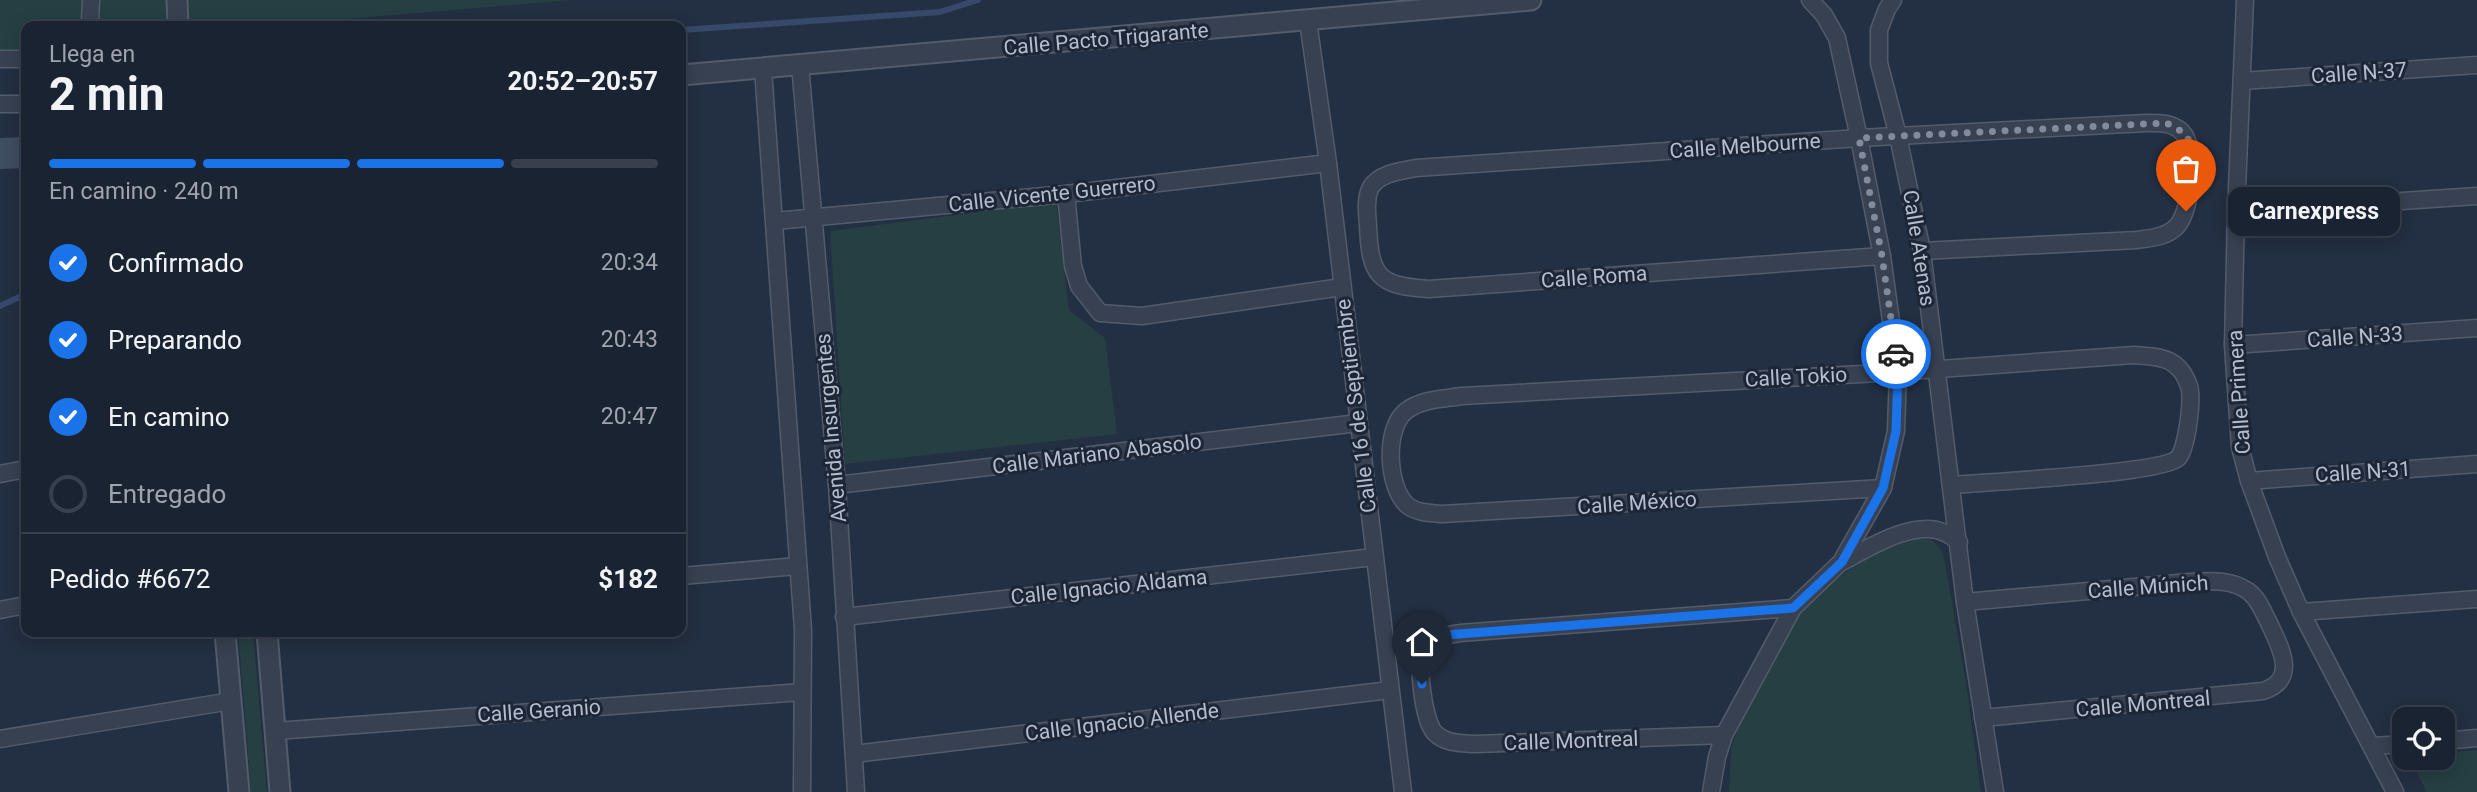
<!DOCTYPE html>
<html lang="es">
<head>
<meta charset="utf-8">
<style>
	body { margin:0; font-family:Roboto,sans-serif; background:#272f3e; color:#f1f3f6; height:100vh; display:flex; flex-direction:column; font-size:26px; white-space:nowrap }
	* { box-sizing:border-box; margin:0 }
	p { font-size:23px; color:#9fa4ac }
	.icon { flex:none; width:38px; height:38px; fill:none; stroke:currentColor; stroke-width:2; stroke-linecap:round; stroke-linejoin:round }
	.map { position:relative; flex:1; overflow:hidden }
	.details { position:absolute; left:21px; top:21px; width:665px; height:616px; display:flex; flex-direction:column; background:#1a2332; border-radius:14px; box-shadow:0 4px 18px #0003,0 0 0 2px #38404d }
	.details>* { flex:none }
	.fabs { position:absolute; left:2392px; top:707px; display:grid; gap:14px }
	.fabs a { display:grid; place-items:center; width:63px; height:63px; border-radius:14px; background:#1a2332; box-shadow:0 4px 18px #0003,0 0 0 2px #38404d; font-size:35px }
	.pin { position:absolute; display:grid; place-items:center; width:60px; height:60px; color:#fff; margin:-72px -30px; border-radius:50% 50% 50% 0; rotate:-45deg; box-shadow:0 0 7px #0007 }
	.pin .icon { rotate:45deg }
	.courier { position:absolute; display:grid; place-items:center; width:70px; height:70px; margin:-35px; border:5px solid #1a73e8; border-radius:50%; background:#fff; color:#222; box-shadow:0 2px 9px #0007 }
	.bubble { position:absolute; height:49px; border-radius:14px; background:#1a2332; box-shadow:0 4px 18px #0003,0 0 0 2px #38404d; font-size:23px; font-weight:700; line-height:49px; text-align:center }
	.head em { font-style:normal; font-weight:700 }
	.head div { display:flex; flex-direction:column-reverse }
	.head { display:flex; align-items:center; justify-content:space-between; height:119px; padding:0 28px }
	h1 { font-size:46px; font-weight:700; line-height:52px }
	.bar { display:grid; grid-template-columns:repeat(4,1fr); gap:10px 7px; align-content:center; height:84px; padding:0 28px }
	.bar i { height:9px; border-radius:5px; background:#38404d }
	.bar .selected { background:#1a73e8 }
	.bar p { grid-column:span 4 }
	.line { display:flex; align-items:center; gap:18px; padding:0 28px; border-top:2px solid #38404d }
	.line div { flex:1 }
	ol { padding:0 28px; list-style:none }
	li { display:flex; align-items:center; gap:21px; height:77px }
	li p { margin-inline-start:auto }
	li .icon { padding:7px; border-radius:50%; background:#1a73e8; color:#fff; stroke-width:4 }
	li:last-child { color:#9fa4ac }
	li i { width:38px; height:38px; border:4px solid #38404d; border-radius:50% }
	.map>svg:first-child { display:block }
</style>
</head>
<body>
<div class="map">
<svg width="2477" height="792" viewBox="0 0 2477 792">
	<rect width="100%" height="100%" fill="#232f42"/>
	<!-- green -->
	<g fill="#253f43">
		<path d="M 0,0 L 571,0 L 347,19 L 316,26 L 26,26 L 26,64 L 0,64 Z"/>
		<path d="M 1056,202 L 1069,310 L 1105,338 L 1117,434 L 845,464 L 830,231 Z"/>
		<path d="M 1912,539 L 1931,539 L 1943,552 L 1966,682 L 1981,792 L 1729,792 L 1731,748 L 1759,672 L 1797,608 L 1864,559 Z"/>
		<path d="M 238,632 L 253,632 L 267,792 L 251,792 Z"/>
		<path d="M 2477,750 L 2477,792 L 2427,792 L 2409,758 L 2443,758 L 2443,753 Z"/>
	</g>
	<g fill="none" stroke-linecap="round" stroke-linejoin="round">
		<!-- stream -->
		<g stroke="#36496b" stroke-width="6">
			<path d="M 681,30 L 940,12 L 978,0"/>
			<path d="M 0,306 L 26,294"/>
		</g>
	</g>
	<!-- building -->
	<path fill="#3f4d62" d="M 26,137 L 26,168 L 0,169 L 0,138 Z"/>
	<g fill="none" stroke-linecap="round" stroke-linejoin="round">
		<!-- minor casing -->
		<g stroke="#535c6c" stroke-width="19">
			<g id="minor">
				<path d="M 1893,0 L 1887,9 L 1879,30 L 1879,63 L 1898,136 L 1922,251 L 1965,602 L 1995,792"/>
				<path d="M 2245,0 L 2236,212 L 2233,345 L 2240,447 L 2249,481 L 2277,557 L 2301,612 L 2395,792"/>
				<path d="M 90,20 L 91,0"/>
				<path d="M 1308,21 L 1328,163 L 1403,792"/>
				<path d="M 0,59 L 26,59"/>
				<path d="M 800,65 L 837,485 L 856,792"/>
				<path d="M 763,69 L 803,630 L 802,792"/>
				<path d="M 2242,81 L 2477,65"/>
				<path d="M 0,104 L 26,104"/>
				<path d="M 1066,194 L 1073,266 L 1079,286 L 1100,313 L 1142,316 L 1342,287"/>
				<path d="M 2236,212 L 2477,196"/>
				<path d="M 775,221 L 1066,194 L 1328,163"/>
				<path d="M 1882,256 L 1429,289 C 1377,286 1370,275 1368,225 C 1367,214 1365,197 1371,187 C 1380,173 1401,171 1416,168 L 1859,138 L 2146,123 C 2158,123 2172,122 2182,132 C 2197,147 2192,210 2177,226 C 2167,237 2151,238 2137,240 L 1922,251"/>
				<path d="M 2233,345 L 2477,328"/>
				<path d="M 0,474 L 26,469"/>
				<path d="M 2249,481 L 2477,464"/>
				<path d="M 837,485 L 1358,423"/>
				<path d="M 1883,488 L 1443,514 C 1431,513 1416,513 1407,505 C 1387,487 1384,428 1406,411 C 1421,399 1443,399 1462,396 L 1898,372 L 2134,355 C 2161,357 2179,357 2189,386 C 2193,398 2187,449 2178,458 C 2162,474 1984,482 1951,485"/>
				<path d="M 1842,562 C 1868,548 1916,518 1945,533 C 1950,535 1955,539 1959,542"/>
				<path d="M 681,576 L 798,566"/>
				<path d="M 1965,602 L 2190,582 C 2211,581 2231,579 2248,591 C 2259,599 2263,612 2269,623 C 2280,647 2299,679 2263,691 L 1983,718"/>
				<path d="M 0,610 L 26,605"/>
				<path d="M 2301,612 L 2477,599"/>
				<path d="M 844,617 L 1374,557"/>
				<path d="M 276,731 L 802,692"/>
				<path d="M 1724,735 L 1475,744 C 1461,743 1445,744 1434,732 C 1424,720 1415,661 1425,647 C 1432,637 1448,635 1460,633 L 1793,608"/>
				<path d="M 0,739 L 231,701"/>
				<path d="M 2443,741 L 2477,738"/>
				<path d="M 2373,746 L 2404,744"/>
				<path d="M 854,754 L 1390,690"/>
				<path d="M 1711,792 L 1717,757 L 1724,735 L 1793,608 L 1841,562 L 1883,488 L 1896,431 L 1898,372 L 1882,256 L 1859,138 L 1837,38 L 1824,15 L 1810,0"/>
			</g>
		</g>
		<!-- tertiary casing -->
		<g stroke="#535c6c" stroke-width="23">
			<g id="tertiary">
				<path d="M 177,0 L 178,26"/>
				<path d="M 681,75 L 1531,0"/>
				<path d="M 225,632 L 239,792"/>
				<path d="M 267,632 L 280,792"/>
			</g>
		</g>
		<!-- minor -->
		<use href="#minor" stroke="#384152" stroke-width="16"/>
		<!-- tertiary -->
		<use href="#tertiary" stroke="#384152" stroke-width="19"/>
	</g>
	<g fill="none" stroke-linecap="round" stroke-linejoin="round">
		<!-- done -->
		<path stroke="#828b9c" stroke-width="7" stroke-dasharray="0 12.6" d="M 1896,354 L 1882,256 L 1859,138 L 2166,123 C 2175,127 2185,132 2189,141 C 2195,157 2189,194 2186,211"/>
		<!-- route -->
		<path stroke="#1a73e8" stroke-width="9" d="M 1422,684 C 1420,657 1418,646 1446,635 L 1793,608 L 1842,562 L 1883,488 L 1896,431 L 1898,372 L 1896,354"/>
	</g>
	<g text-anchor="middle" dominant-baseline="central" stroke-width="6" stroke-linejoin="round" paint-order="stroke">
		<!-- street labels -->
		<g font-size="21" fill="#b5bdcc" stroke="#1d2637">
			<text transform="translate(1106 39) rotate(-5)">Calle Pacto Trigarante</text>
			<text transform="translate(2359 73) rotate(-4)">Calle N-37</text>
			<text transform="translate(1745 146) rotate(-4)">Calle Melbourne</text>
			<text transform="translate(1052 194) rotate(-6)">Calle Vicente Guerrero</text>
			<text transform="translate(1919 248) rotate(81)">Calle Atenas</text>
			<text transform="translate(1594 277) rotate(-4)">Calle Roma</text>
			<text transform="translate(2355 337) rotate(-4)">Calle N-33</text>
			<text transform="translate(1796 377) rotate(-3)">Calle Tokio</text>
			<text transform="translate(2239 392) rotate(-94)">Calle Primera</text>
			<text transform="translate(1356 406) rotate(-97)">Calle 16 de Septiembre</text>
			<text transform="translate(831 428) rotate(-95)">Avenida Insurgentes</text>
			<text transform="translate(1097 454) rotate(-7)">Calle Mariano Abasolo</text>
			<text transform="translate(2363 472) rotate(-4)">Calle N-31</text>
			<text transform="translate(1637 503) rotate(-4)">Calle México</text>
			<text transform="translate(1109 587) rotate(-6)">Calle Ignacio Aldama</text>
			<text transform="translate(2148 587) rotate(-4)">Calle Múnich</text>
			<text transform="translate(2143 704) rotate(-5)">Calle Montreal</text>
			<text transform="translate(539 711) rotate(-4)">Calle Geranio</text>
			<text transform="translate(1122 722) rotate(-7)">Calle Ignacio Allende</text>
			<text transform="translate(1571 741) rotate(-2)">Calle Montreal</text>
		</g>
	</g>
</svg>
<div class="fabs">
<a><svg class="icon" aria-label="locate" viewBox="0 0 24 24"><circle cx="12" cy="12" r="6"/><path d="M12 2v4M12 18v4M2 12h4M18 12h4"/></svg></a>
</div>
<div class="pin" style="left:2186px;top:211px;background:#ea580c"><svg class="icon" aria-label="bag" viewBox="0 0 24 24"><path d="M5 8h14l-1 12H6zM9 8a3 3 0 0 1 6 0"/></svg></div>
<div class="pin" style="left:1422px;top:684px;background:#1f2937"><svg class="icon" aria-label="home" viewBox="0 0 24 24"><path d="M3 11l9-7 9 7M6 9v11h12V9"/></svg></div>
<div class="courier" style="left:1896px;top:354px"><svg class="icon" aria-label="car" viewBox="0 0 24 24"><path d="M5 17H2v-5l4-1 3-4h7l3 4 3 1v5h-3M9 17h6M6 11h13"/><circle cx="7" cy="17" r="2"/><circle cx="17" cy="17" r="2"/></svg></div>
<div class="bubble" style="left:2228px;top:187px;width:172px">Carnexpress</div>
<section class="details">
<div class="head"><div><h1>2 min</h1><p>Llega en</p></div><em>20:52–20:57</em></div>
<div class="bar"><i class="selected"></i><i class="selected"></i><i class="selected"></i><i></i><p>En camino · 240 m</p></div>
<ol>
<li><svg class="icon" aria-label="check" viewBox="0 0 24 24"><path d="M5 12l5 5 9-10"/></svg>Confirmado<p>20:34</p></li>
<li><svg class="icon" aria-label="check" viewBox="0 0 24 24"><path d="M5 12l5 5 9-10"/></svg>Preparando<p>20:43</p></li>
<li><svg class="icon" aria-label="check" viewBox="0 0 24 24"><path d="M5 12l5 5 9-10"/></svg>En camino<p>20:47</p></li>
<li><i></i>Entregado</li>
</ol>
<div class="line" style="height:91px"><div>Pedido #6672</div><b>$182</b></div>
</section>
</div>
</body>
</html>
